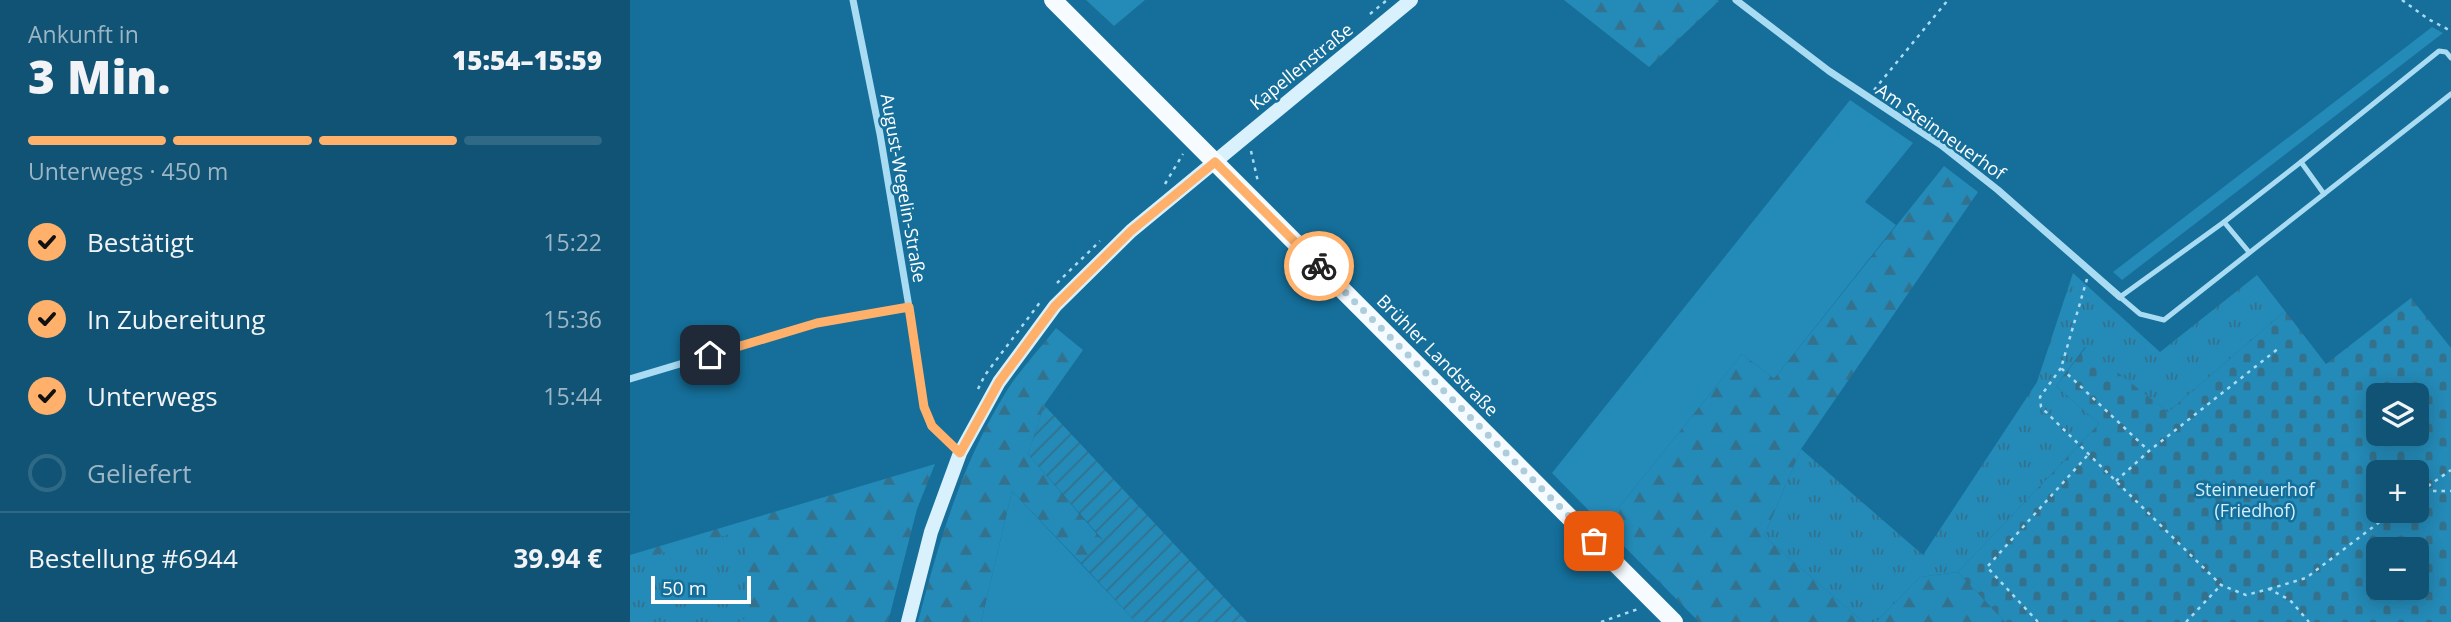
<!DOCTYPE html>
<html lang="de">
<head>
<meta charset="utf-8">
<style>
	body { margin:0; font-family:"Open Sans",sans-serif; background:#195979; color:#f1f3f6; height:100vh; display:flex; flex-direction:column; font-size:26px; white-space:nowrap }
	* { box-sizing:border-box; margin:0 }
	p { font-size:23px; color:#9cb6c5 }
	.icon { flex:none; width:38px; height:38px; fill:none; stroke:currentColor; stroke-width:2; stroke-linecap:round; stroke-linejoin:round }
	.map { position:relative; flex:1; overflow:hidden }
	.drawer { display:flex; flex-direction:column; background:#105374; width:630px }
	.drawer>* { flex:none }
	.controls { position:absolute; left:1736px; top:383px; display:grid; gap:14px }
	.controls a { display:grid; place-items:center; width:63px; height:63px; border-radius:10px; background:#105374; box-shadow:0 4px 18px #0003; font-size:35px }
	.scale { position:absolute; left:21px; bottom:18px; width:100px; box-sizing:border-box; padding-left:7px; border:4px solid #fff; border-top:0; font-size:19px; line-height:24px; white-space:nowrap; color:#fff; -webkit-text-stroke:5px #156f9a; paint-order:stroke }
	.pin { position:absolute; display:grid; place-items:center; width:60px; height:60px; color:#fff; margin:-30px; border-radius:14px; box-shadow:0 4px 10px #0006 }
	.courier { position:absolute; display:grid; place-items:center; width:70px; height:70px; margin:-35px; border:5px solid #ffb06b; border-radius:50%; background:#fff; color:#222; box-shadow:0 2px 9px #0007 }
	.overview em { font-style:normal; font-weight:800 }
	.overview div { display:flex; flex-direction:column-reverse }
	.overview { display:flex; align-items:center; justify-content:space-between; height:119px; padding:0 28px }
	h1 { font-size:46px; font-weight:800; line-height:52px }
	.bar { display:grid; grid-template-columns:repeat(4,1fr); gap:10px 7px; align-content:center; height:84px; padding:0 28px }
	.bar i { height:9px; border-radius:5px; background:#306986 }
	.bar .on { background:#ffb06b }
	.bar p { grid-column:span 4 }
	.line { display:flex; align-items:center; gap:18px; padding:0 28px; border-top:2px solid #306986 }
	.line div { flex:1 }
	ol { padding:0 28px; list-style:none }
	li { display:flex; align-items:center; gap:21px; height:77px }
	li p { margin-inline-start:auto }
	li .icon { padding:7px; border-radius:50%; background:#ffb06b; color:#111; stroke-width:4 }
	li:last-child { color:#9cb6c5 }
	li i { width:38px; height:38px; border:4px solid #306986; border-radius:50% }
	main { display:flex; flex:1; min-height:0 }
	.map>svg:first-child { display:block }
</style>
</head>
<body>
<main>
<section class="drawer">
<div class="overview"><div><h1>3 Min.</h1><p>Ankunft in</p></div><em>15:54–15:59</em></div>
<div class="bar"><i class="on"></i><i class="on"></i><i class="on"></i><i></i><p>Unterwegs · 450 m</p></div>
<ol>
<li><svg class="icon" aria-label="check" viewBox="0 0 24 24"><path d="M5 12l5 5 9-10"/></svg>Bestätigt<p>15:22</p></li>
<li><svg class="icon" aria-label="check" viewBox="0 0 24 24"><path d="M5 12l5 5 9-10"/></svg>In Zubereitung<p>15:36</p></li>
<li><svg class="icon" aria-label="check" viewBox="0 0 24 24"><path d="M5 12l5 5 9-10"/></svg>Unterwegs<p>15:44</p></li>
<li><i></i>Geliefert</li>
</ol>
<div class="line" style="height:91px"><div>Bestellung #6944</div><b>39.94 €</b></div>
</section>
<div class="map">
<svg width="1821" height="622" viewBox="0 0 1821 622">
	<defs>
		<pattern id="forest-firs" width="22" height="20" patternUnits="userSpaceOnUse" patternTransform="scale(1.75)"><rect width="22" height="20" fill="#248ab7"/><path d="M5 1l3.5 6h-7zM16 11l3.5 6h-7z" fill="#34718c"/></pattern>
		<pattern id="cemetery-stones" width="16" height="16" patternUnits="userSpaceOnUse" patternTransform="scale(1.75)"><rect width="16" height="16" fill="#248ab7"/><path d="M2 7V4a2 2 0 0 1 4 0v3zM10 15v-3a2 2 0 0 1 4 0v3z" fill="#34718c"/></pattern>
		<pattern id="park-tufts" width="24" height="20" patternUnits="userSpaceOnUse" patternTransform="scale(1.75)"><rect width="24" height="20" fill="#248ab7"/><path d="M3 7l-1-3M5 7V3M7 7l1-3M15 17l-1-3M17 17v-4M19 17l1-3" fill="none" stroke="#34718c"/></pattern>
		<pattern id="garden-furrows" width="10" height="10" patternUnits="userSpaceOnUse" patternTransform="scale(1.75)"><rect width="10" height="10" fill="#248ab7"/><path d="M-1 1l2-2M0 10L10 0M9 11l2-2" fill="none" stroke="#34718c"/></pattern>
	</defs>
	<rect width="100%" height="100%" fill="#156f9a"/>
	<!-- grass -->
	<g fill="#248ab7">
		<path d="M 456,0 L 515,0 L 484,26 Z"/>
		<path d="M 1802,27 L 1813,33 L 1492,280 L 1483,272 Z"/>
		<path d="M 1220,100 L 1283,143 L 1235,202 L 1266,225 L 1144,379 L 1112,354 L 974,526 L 922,473 Z"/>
		<path d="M 382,491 L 506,622 L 351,622 Z"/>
	</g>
	<!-- forest -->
	<g fill="url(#forest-firs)">
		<path d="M 934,0 L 1087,0 L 1089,1 L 1019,67 Z"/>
		<path d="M 1314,166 L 1348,192 L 1171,449 L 1134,536 L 1233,622 L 1069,622 L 974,526 L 1112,354 L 1144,379 Z"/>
		<path d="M 426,328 L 453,350 L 414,405 L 398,454 L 472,540 L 451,563 L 382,491 L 351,622 L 288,622 C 309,541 332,463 376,392 C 390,369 410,349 426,328 Z"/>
		<path d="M 305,464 L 287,509 L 258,622 L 60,622 L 0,589 L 0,555 Z"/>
		<path d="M 1328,572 L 1375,622 L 1246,622 L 1290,577 Z"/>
	</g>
	<!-- cemetery -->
	<path fill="url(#cemetery-stones)" fill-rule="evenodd" d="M 1781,298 L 1821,348 L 1821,622 L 1375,622 L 1328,572 L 1469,424 L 1426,386 L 1456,347 L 1538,412 L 1655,311 L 1696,364 ZM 1748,396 L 1787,396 L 1787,434 L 1748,434 ZM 1748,472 L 1787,472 L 1787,511 L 1748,511 ZM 1748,550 L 1787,550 L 1787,588 L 1748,588 Z"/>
	<!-- park -->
	<g fill="url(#park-tufts)">
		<path d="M 1443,273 L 1530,352 L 1627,275 L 1655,311 L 1538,412 L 1455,347 L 1426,386 L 1469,424 L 1328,572 L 1290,577 L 1246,622 L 1233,622 L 1134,536 L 1171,449 L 1293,555 L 1407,382 Z"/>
		<path d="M 114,530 L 120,616 L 108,622 L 0,622 L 0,562 Z"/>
	</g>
	<!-- garden -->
	<path fill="url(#garden-furrows)" d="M 414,405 L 617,622 L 506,622 L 451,563 L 472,539 L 398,454 Z"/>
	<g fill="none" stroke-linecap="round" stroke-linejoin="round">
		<!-- path -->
		<g stroke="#a9dcf3" stroke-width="2.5" stroke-dasharray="3.5 5" stroke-linecap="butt">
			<path d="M 1772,0 L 1798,19 L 1821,31"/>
			<path d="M 740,14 L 757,0"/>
			<path d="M 1244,90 L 1318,0"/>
			<path d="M 621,151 L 628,182"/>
			<path d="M 535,184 L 553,154"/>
			<path d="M 1457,279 L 1431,368 L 1519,451"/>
			<path d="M 427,283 L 470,241"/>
			<path d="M 1431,368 L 1410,397 L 1411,407 L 1591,585 L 1616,595 L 1639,589 L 1660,600 L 1679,622"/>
			<path d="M 348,389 L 355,375 L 411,301"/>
			<path d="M 1486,481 L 1519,451 L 1649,348"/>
			<path d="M 1791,491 L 1821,470"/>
			<path d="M 1787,494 L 1791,491 L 1821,491"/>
			<path d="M 1639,589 L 1676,578 L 1764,511"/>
			<path d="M 971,622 L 1008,609"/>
			<path d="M 1408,622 L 1357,567 L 1457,456"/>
			<path d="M 1556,622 L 1591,585"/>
		</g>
		<!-- lane -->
		<g stroke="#a9dcf3" stroke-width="5">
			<path d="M 1671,162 L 1809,51 L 1816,52 L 1821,58"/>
			<path d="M 1594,222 L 1671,162 L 1694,194"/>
			<path d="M 1619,252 L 1594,222 L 1490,297 L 1510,314 L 1534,320 L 1821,94"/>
		</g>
		<!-- street -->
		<g stroke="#a9dcf3" stroke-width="7">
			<path d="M 223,0 L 250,134 L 279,307 L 294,407 L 301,426 L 330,453"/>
			<path d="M 1106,0 L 1199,71 L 1311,145 L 1368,190 L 1490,297"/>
			<path d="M 0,379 L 187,323 L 279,307"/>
		</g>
		<!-- secondary -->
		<path stroke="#d8f1fc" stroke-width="14" d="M 278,622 L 301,532 L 330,453 L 369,382 L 425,306 L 501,231 L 781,0"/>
		<!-- primary -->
		<path stroke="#f5fbff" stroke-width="18" d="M 423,0 L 1044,622"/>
	</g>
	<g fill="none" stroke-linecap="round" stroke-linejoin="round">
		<!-- done -->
		<path stroke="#adcddc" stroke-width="7" stroke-dasharray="0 12.6" d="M 689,266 L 964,541"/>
		<!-- route -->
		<path stroke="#ffb06b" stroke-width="9" d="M 80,355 L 187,323 L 279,307 L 294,407 L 302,426 L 330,453 L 369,382 L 425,306 L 501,231 L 585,162 L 689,266"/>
	</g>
	<g text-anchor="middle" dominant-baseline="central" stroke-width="5" stroke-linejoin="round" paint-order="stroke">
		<!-- street labels -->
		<g font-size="18" fill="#fff" stroke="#156f9a">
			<text transform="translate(671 66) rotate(-39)">Kapellenstraße</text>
			<text transform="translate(1311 131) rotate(35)">Am Steinneuerhof</text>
			<text transform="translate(274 188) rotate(80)">August-Wegelin-Straße</text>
			<text transform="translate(808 355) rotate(45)">Brühler Landstraße</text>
		</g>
		<!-- park labels -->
		<g font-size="18" fill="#d1effd" stroke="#156f9a">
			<text x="1625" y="489">Steinneuerhof<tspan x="1625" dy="21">(Friedhof)</tspan></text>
		</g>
	</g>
</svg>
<div class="controls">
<a><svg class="icon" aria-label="layers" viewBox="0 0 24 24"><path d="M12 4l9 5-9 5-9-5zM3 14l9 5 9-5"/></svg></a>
<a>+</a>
<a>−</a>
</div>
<div class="scale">50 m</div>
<div class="pin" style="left:964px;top:541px;background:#ea580c"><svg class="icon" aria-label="bag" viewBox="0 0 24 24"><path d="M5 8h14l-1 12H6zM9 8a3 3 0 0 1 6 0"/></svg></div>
<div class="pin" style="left:80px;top:355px;background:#1f2937"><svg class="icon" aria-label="home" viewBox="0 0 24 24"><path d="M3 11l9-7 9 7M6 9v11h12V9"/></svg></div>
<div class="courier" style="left:689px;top:266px"><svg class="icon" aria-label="bike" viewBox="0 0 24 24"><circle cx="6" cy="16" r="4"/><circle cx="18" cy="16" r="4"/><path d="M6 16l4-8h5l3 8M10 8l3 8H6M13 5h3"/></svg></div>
</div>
</main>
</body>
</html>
